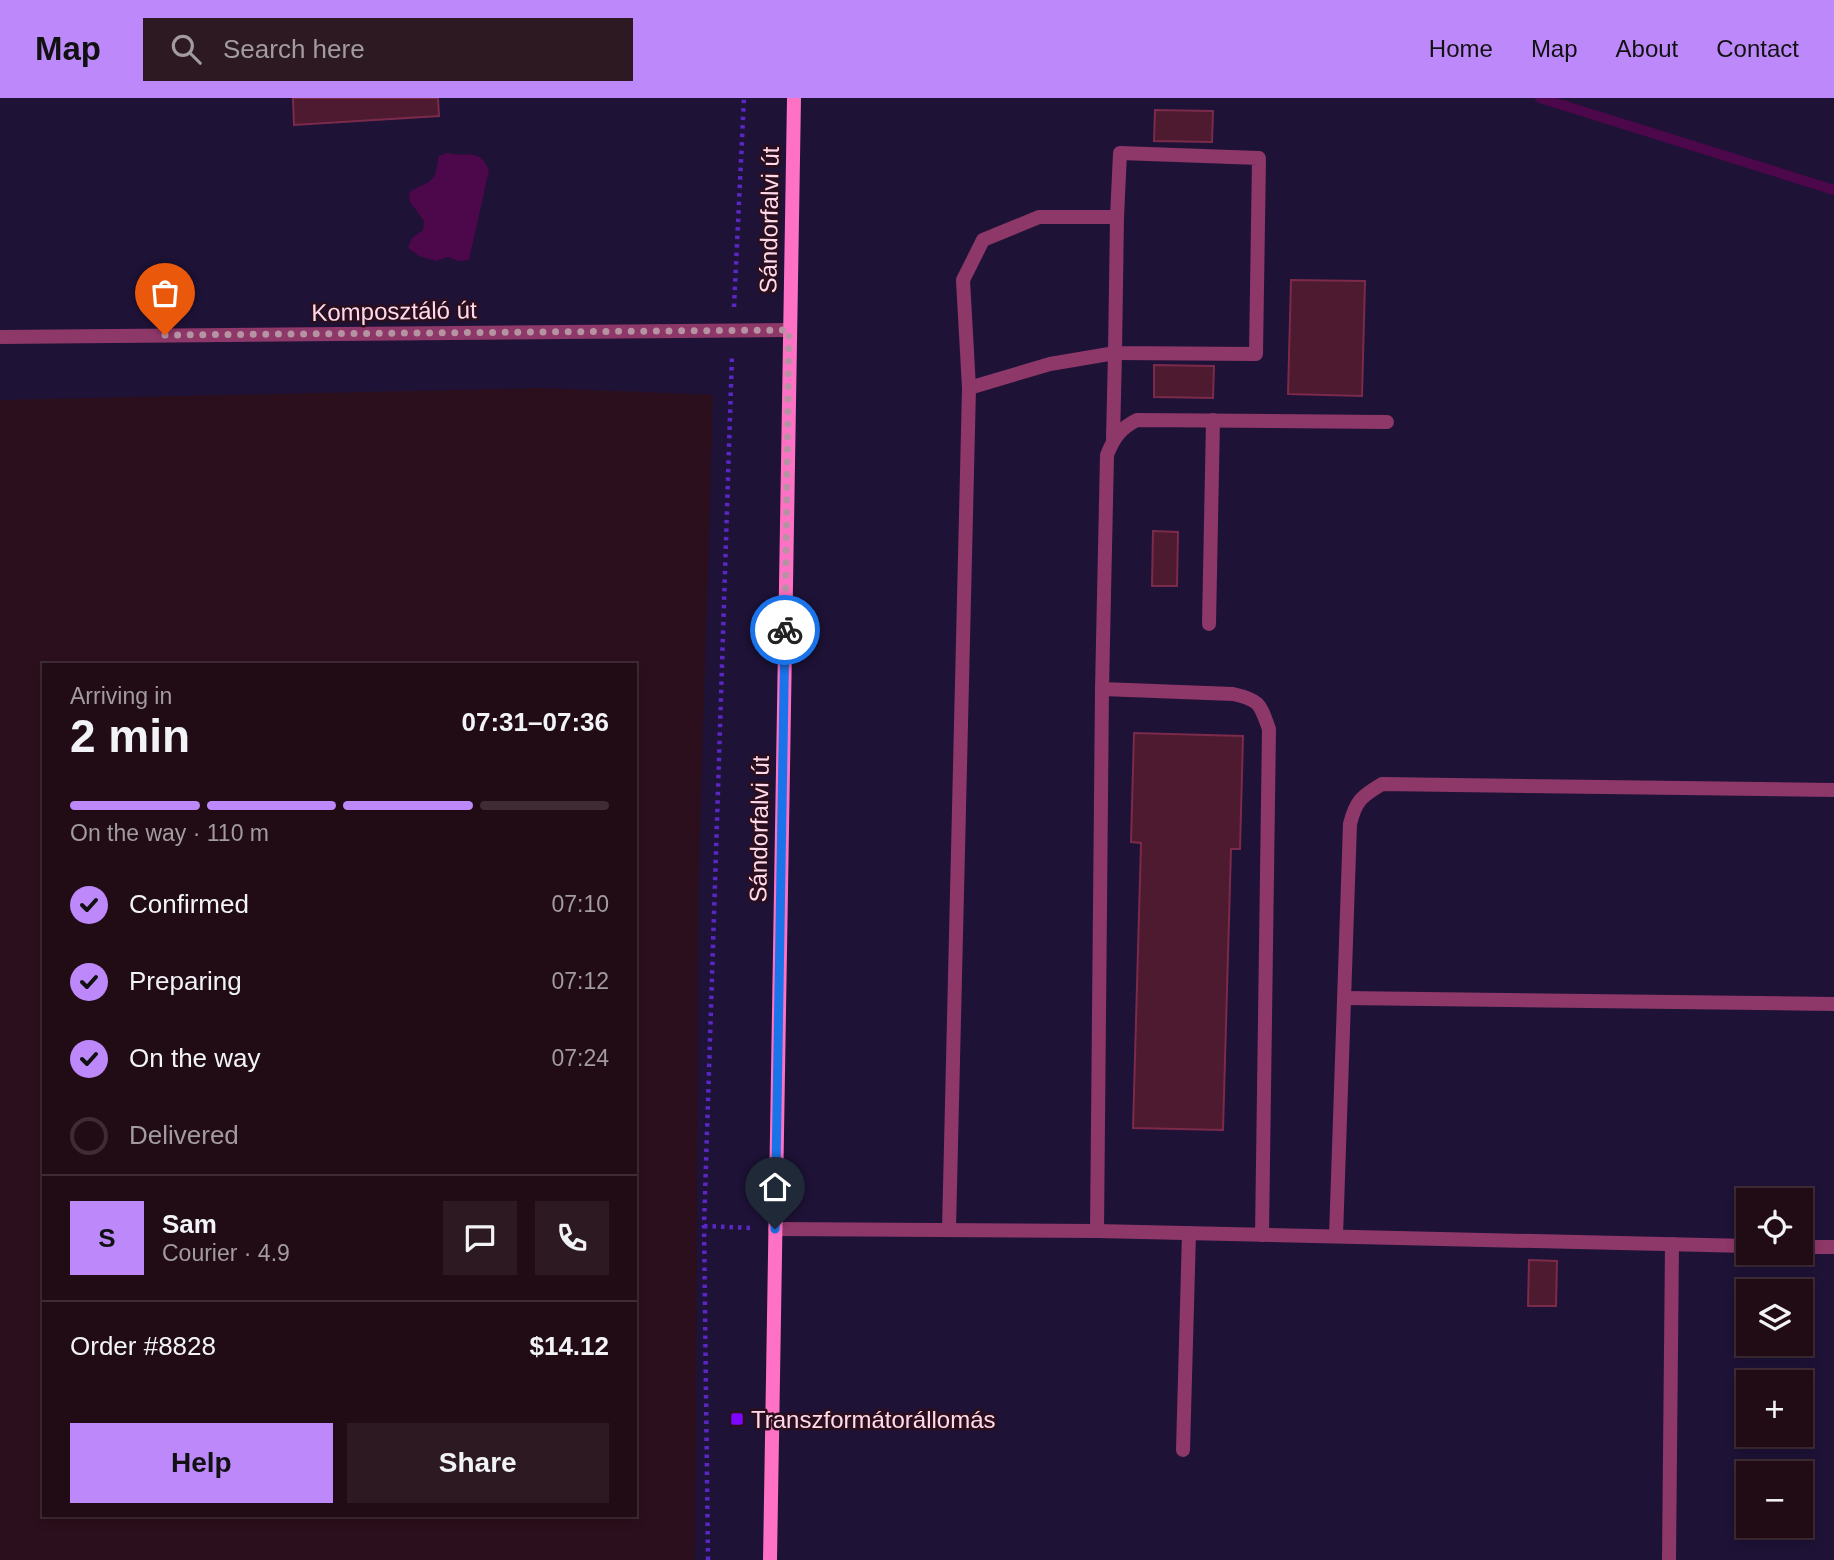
<!DOCTYPE html>
<html lang="en">
<head>
<meta charset="utf-8">
<style>
	body { margin:0; font-family:Arial,sans-serif; background:#2d1922; color:#f1f3f6; height:100vh; display:flex; flex-direction:column; font-size:26px; white-space:nowrap }
	* { box-sizing:border-box; margin:0 }
	p { font-size:23px; color:#a29ba0 }
	.icon { flex:none; width:38px; height:38px; fill:none; stroke:currentColor; stroke-width:2; stroke-linecap:round; stroke-linejoin:round }
	.map { position:relative; flex:1; overflow:hidden }
	.sheet { position:absolute; left:42px; top:565px; width:595px; height:854px; display:flex; flex-direction:column; background:#210b15; border-radius:0px; box-shadow:0 4px 10px #0003,0 0 0 2px #3e2b34 }
	.sheet>* { flex:none }
	.tools { position:absolute; left:1736px; top:1090px; display:grid; gap:14px }
	.tools a { display:grid; place-items:center; width:77px; height:77px; border-radius:0px; background:#210b15; box-shadow:0 4px 10px #0003,0 0 0 2px #3e2b34; font-size:35px }
	.pin { position:absolute; display:grid; place-items:center; width:60px; height:60px; color:#fff; margin:-72px -30px; border-radius:50% 50% 50% 0; rotate:-45deg; box-shadow:0 0 7px #0007 }
	.pin .icon { rotate:45deg }
	.courier { position:absolute; display:grid; place-items:center; width:70px; height:70px; margin:-35px; border:5px solid #1a73e8; border-radius:50%; background:#fff; color:#222; box-shadow:0 2px 9px #0007 }
	.overview em { font-style:normal; font-weight:700 }
	.overview div { display:flex; flex-direction:column-reverse }
	.overview { display:flex; align-items:center; justify-content:space-between; height:119px; padding:0 28px }
	h1 { font-size:46px; font-weight:700; line-height:52px }
	.bar { display:grid; grid-template-columns:repeat(4,1fr); gap:10px 7px; align-content:center; height:84px; padding:0 28px }
	.bar i { height:9px; border-radius:5px; background:#3e2b34 }
	.bar .active { background:#bd88fa }
	.bar p { grid-column:span 4 }
	.line { display:flex; align-items:center; gap:18px; padding:0 28px; border-top:2px solid #3e2b34 }
	.line div { flex:1 }
	.round { display:grid; place-items:center; flex:none; width:74px; height:74px; border-radius:0px; background:#2d1922 }
	ol { padding:0 28px; list-style:none }
	li { display:flex; align-items:center; gap:21px; height:77px }
	li p { margin-inline-start:auto }
	li .icon { padding:7px; border-radius:50%; background:#bd88fa; color:#111; stroke-width:4 }
	li:last-child { color:#a29ba0 }
	li i { width:38px; height:38px; border:4px solid #3e2b34; border-radius:50% }
	.button { display:flex; gap:14px; margin-top:auto; padding:14px 28px }
	.button a { flex:1; height:80px; border-radius:0px; background:#bd88fa; color:#111; font-size:28px; font-weight:700; line-height:80px; text-align:center }
	.button a+a { background:#2d1922; color:#f1f3f6 }
	header { display:flex; align-items:center; gap:42px; box-sizing:border-box; height:98px; padding:0 35px; background:#bd88fa; color:#111 }
	header strong { font-size:33px }
	nav { display:flex; gap:38px; margin-inline-start:auto; font-size:24px }
	.search { width:490px; height:63px; background:#2d1922; display:flex; align-items:center; gap:18px; box-sizing:border-box; padding:0 24px; border-radius:0px; color:#a29ba0; font-size:26px }
	.map>svg:first-child { display:block }
</style>
</head>
<body>
<header>
<strong>Map</strong>
<div class="search"><svg class="icon" aria-label="search" viewBox="0 0 24 24"><circle cx="10" cy="10" r="6"/><path d="M15 15l6 6"/></svg>Search here</div>
<nav><a>Home</a><a>Map</a><a>About</a><a>Contact</a></nav>
</header>
<div class="map">
<svg width="1834" height="1462" viewBox="0 0 1834 1462">
	<rect width="100%" height="100%" fill="#2c0f1c"/>
	<!-- green -->
	<path fill="#1e1236" fill-rule="evenodd" d="M 0,0 L 1834,0 L 1834,1462 L 695,1462 L 698,800 L 713,297 L 542,290 L 0,302 ZM 1748,1102 L 1801,1102 L 1801,1155 L 1748,1155 ZM 1748,1194 L 1801,1194 L 1801,1246 L 1748,1246 ZM 1748,1284 L 1801,1284 L 1801,1337 L 1748,1337 ZM 1748,1376 L 1801,1376 L 1801,1428 L 1748,1428 Z"/>
	<!-- water -->
	<path fill="#4d074b" d="M 447,55 C 467,60 479,49 489,72 L 469,162 L 459,163 L 448,159 L 436,163 L 419,158 L 408,150 L 412,140 L 423,132 L 424,123 L 410,104 L 409,95 C 416,88 428,87 433,80 C 437,75 437,64 439,58 Z"/>
	<g fill="none" stroke-linecap="round" stroke-linejoin="round">
		<!-- stream -->
		<path stroke="#4d074b" stroke-width="10" d="M 1540,0 L 1834,92"/>
	</g>
	<!-- building -->
	<g fill="#4e1a2f" stroke="#7b2a4c" stroke-width="2">
		<path d="M 293,0 L 438,0 L 439,18 L 294,27 Z"/>
		<path d="M 1155,12 L 1213,13 L 1212,44 L 1154,43 Z"/>
		<path d="M 1291,182 L 1365,183 L 1362,298 L 1288,296 Z"/>
		<path d="M 1154,267 L 1214,268 L 1213,300 L 1154,299 Z"/>
		<path d="M 1153,433 L 1178,434 L 1177,488 L 1152,488 Z"/>
		<path d="M 1134,635 L 1243,638 L 1240,751 L 1231,751 L 1223,1032 L 1133,1030 L 1141,745 L 1131,744 Z"/>
		<path d="M 1529,1162 L 1557,1163 L 1556,1208 L 1528,1208 Z"/>
	</g>
	<g fill="none" stroke-linecap="round" stroke-linejoin="round">
		<!-- path -->
		<g stroke="#5a27c5" stroke-width="4.5" stroke-dasharray="3.5 5" stroke-linecap="butt">
			<path d="M 734,209 L 744,0"/>
			<path d="M 704,1128 L 752,1130"/>
			<path d="M 708,1462 L 704,1128 L 732,256"/>
		</g>
		<!-- service -->
		<g stroke="#8e3769" stroke-width="14">
			<path d="M 969,290 L 1050,266 L 1115,255 L 1113,341"/>
			<path d="M 1209,526 L 1213,322"/>
			<path d="M 1102,591 L 1233,596 C 1260,602 1260,606 1269,631 L 1262,1137"/>
			<path d="M 1344,900 L 1834,906"/>
			<path d="M 775,1131 L 1097,1133 L 1748,1148"/>
			<path d="M 949,1131 L 969,290 L 963,182 L 983,142 L 1039,119 L 1117,119 L 1115,255 L 1256,256 L 1259,60 L 1120,55 L 1117,119"/>
			<path d="M 1097,1133 L 1102,591 L 1107,357 C 1114,339 1121,330 1137,322 L 1387,324"/>
			<path d="M 1336,1138 L 1350,726 C 1356,702 1362,698 1382,686 L 1834,692"/>
			<path d="M 1801,1149 L 1834,1149"/>
			<path d="M 1183,1352 L 1189,1135"/>
			<path d="M 1669,1462 L 1672,1146"/>
		</g>
		<!-- minor -->
		<path stroke="#8e3769" stroke-width="14" d="M 0,239 L 789,232"/>
		<!-- secondary -->
		<path stroke="#ff71c5" stroke-width="14" d="M 770,1462 L 794,0"/>
	</g>
	<g fill="none" stroke-linecap="round" stroke-linejoin="round">
		<!-- done -->
		<path stroke="#b593a3" stroke-width="7" stroke-dasharray="0 12.6" d="M 165,237 L 789,232 L 785,532"/>
		<!-- route -->
		<path stroke="#1a73e8" stroke-width="9" d="M 775,1131 L 785,532"/>
	</g>
	<!-- markers -->
	<rect fill="#7e06ff" stroke="#2c0f1c" stroke-width="2.5" x="730" y="1314" width="14" height="14" rx="3.5"/>
	<g text-anchor="middle" dominant-baseline="central" stroke-width="5" stroke-linejoin="round" paint-order="stroke">
		<!-- street labels -->
		<g font-size="24" fill="#ffdaec" stroke="#2c0f1c">
			<text transform="translate(769 122) rotate(-89)">Sándorfalvi út</text>
			<text transform="translate(394 213) rotate(-1)">Komposztáló út</text>
			<text transform="translate(759 731) rotate(-89)">Sándorfalvi út</text>
		</g>
		<!-- poi labels -->
		<g font-size="24" fill="#ffdaec" stroke="#2c0f1c" text-anchor="start">
			<text x="751" y="1321">Transzformátorállomás</text>
		</g>
	</g>
</svg>
<div class="tools">
<a><svg class="icon" aria-label="locate" viewBox="0 0 24 24"><circle cx="12" cy="12" r="6"/><path d="M12 2v4M12 18v4M2 12h4M18 12h4"/></svg></a>
<a><svg class="icon" aria-label="layers" viewBox="0 0 24 24"><path d="M12 4l9 5-9 5-9-5zM3 14l9 5 9-5"/></svg></a>
<a>+</a>
<a>−</a>
</div>
<div class="pin" style="left:165px;top:237px;background:#ea580c"><svg class="icon" aria-label="bag" viewBox="0 0 24 24"><path d="M5 8h14l-1 12H6zM9 8a3 3 0 0 1 6 0"/></svg></div>
<div class="pin" style="left:775px;top:1131px;background:#1f2937"><svg class="icon" aria-label="home" viewBox="0 0 24 24"><path d="M3 11l9-7 9 7M6 9v11h12V9"/></svg></div>
<div class="courier" style="left:785px;top:532px"><svg class="icon" aria-label="bike" viewBox="0 0 24 24"><circle cx="6" cy="16" r="4"/><circle cx="18" cy="16" r="4"/><path d="M6 16l4-8h5l3 8M10 8l3 8H6M13 5h3"/></svg></div>
<section class="sheet">
<div class="overview"><div><h1>2 min</h1><p>Arriving in</p></div><em>07:31–07:36</em></div>
<div class="bar"><i class="active"></i><i class="active"></i><i class="active"></i><i></i><p>On the way · 110 m</p></div>
<ol>
<li><svg class="icon" aria-label="check" viewBox="0 0 24 24"><path d="M5 12l5 5 9-10"/></svg>Confirmed<p>07:10</p></li>
<li><svg class="icon" aria-label="check" viewBox="0 0 24 24"><path d="M5 12l5 5 9-10"/></svg>Preparing<p>07:12</p></li>
<li><svg class="icon" aria-label="check" viewBox="0 0 24 24"><path d="M5 12l5 5 9-10"/></svg>On the way<p>07:24</p></li>
<li><i></i>Delivered</li>
</ol>
<div class="line" style="height:126px"><b class="round" style="background:#bd88fa;color:#111">S</b><div><b>Sam</b><p>Courier · 4.9</p></div><a class="round"><svg class="icon" aria-label="chat" viewBox="0 0 24 24"><path d="M4 5h16v11H9l-5 4z"/></svg></a><a class="round"><svg class="icon" aria-label="phone" viewBox="0 0 24 24"><path d="M5 4h4l2 5-3 2q2 4 5 5l2-3 5 2v4C11 20 4 13 5 4z"/></svg></a></div>
<div class="line" style="height:91px"><div>Order #8828</div><b>$14.12</b></div>
<div class="button"><a>Help</a><a>Share</a></div>
</section>
</div>
</body>
</html>
